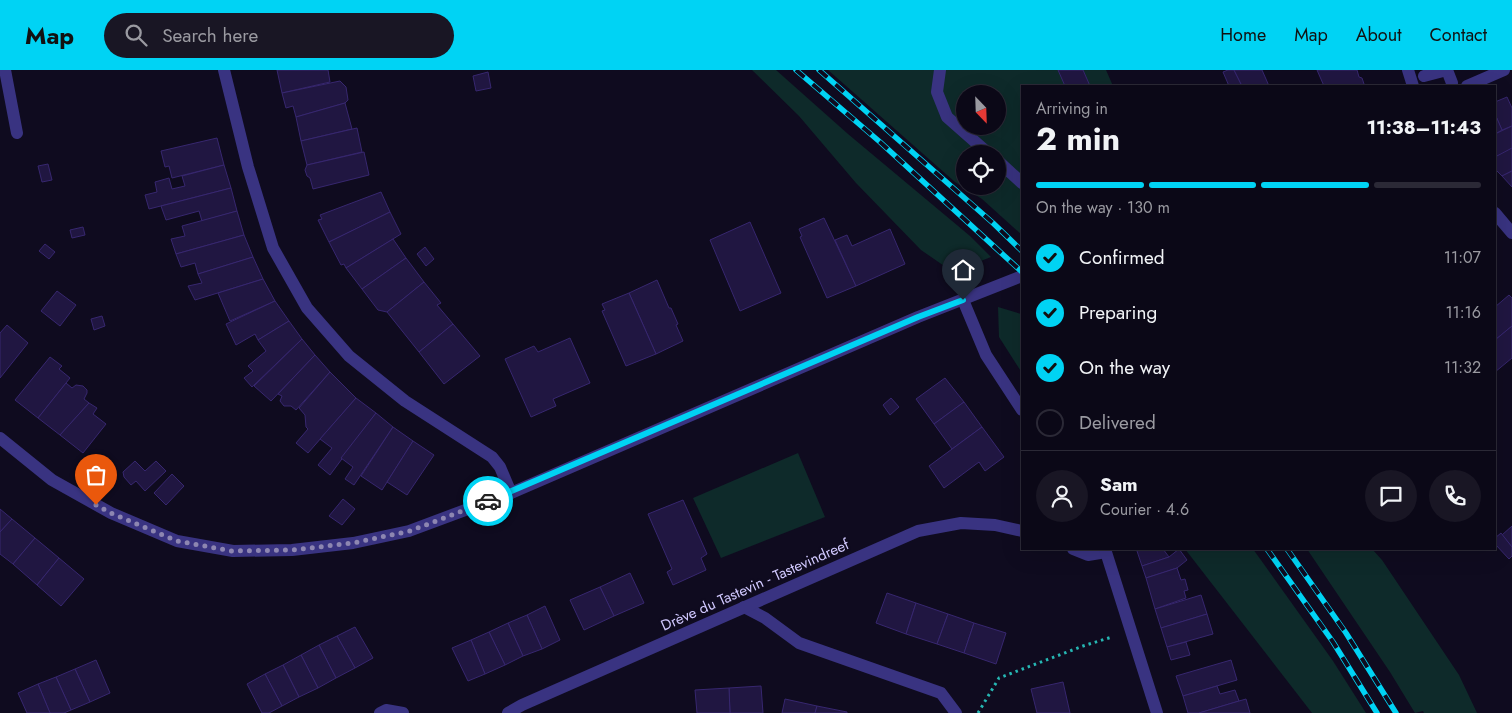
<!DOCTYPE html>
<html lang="en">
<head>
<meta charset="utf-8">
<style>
	body { margin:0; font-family:Jost,sans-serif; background:#191624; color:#f1f3f6; height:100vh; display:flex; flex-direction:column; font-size:19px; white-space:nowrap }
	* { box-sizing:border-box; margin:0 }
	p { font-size:16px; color:#9a9aa1 }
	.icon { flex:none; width:28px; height:28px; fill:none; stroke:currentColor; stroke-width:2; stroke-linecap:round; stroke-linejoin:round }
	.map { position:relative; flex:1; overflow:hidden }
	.side { position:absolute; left:1021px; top:15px; width:475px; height:465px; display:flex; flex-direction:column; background:#0b0817; border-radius:0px; box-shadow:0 5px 20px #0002,0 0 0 1px #2b2936 }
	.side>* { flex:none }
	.needle { width:32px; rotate:157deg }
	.fabs { position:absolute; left:956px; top:15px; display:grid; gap:10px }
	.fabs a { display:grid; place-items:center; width:50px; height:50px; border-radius:50%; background:#0b0817; box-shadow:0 5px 20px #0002,0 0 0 1px #2b2936; font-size:25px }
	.pin { position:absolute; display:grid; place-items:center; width:42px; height:42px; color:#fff; margin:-51px -21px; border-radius:50% 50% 50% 0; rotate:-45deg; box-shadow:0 0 5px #0007 }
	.pin .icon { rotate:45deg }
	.courier { position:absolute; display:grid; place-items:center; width:50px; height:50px; margin:-25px; border:4px solid #00d3f4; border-radius:50%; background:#fff; color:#222; box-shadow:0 1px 6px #0007 }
	.summary em { font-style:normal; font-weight:700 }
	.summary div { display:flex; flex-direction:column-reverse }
	.summary { display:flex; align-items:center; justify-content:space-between; height:85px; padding:0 15px }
	h1 { font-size:32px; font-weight:700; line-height:38px }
	.bar { display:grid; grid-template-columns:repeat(4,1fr); gap:8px 5px; align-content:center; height:60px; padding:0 15px }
	.bar i { height:6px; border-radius:4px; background:#2b2936 }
	.bar .current { background:#00d3f4 }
	.bar p { grid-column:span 4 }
	.line { display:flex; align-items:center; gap:12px; padding:0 15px; border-top:1px solid #2b2936 }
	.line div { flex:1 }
	.round { display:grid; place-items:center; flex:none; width:52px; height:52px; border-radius:26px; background:#191624 }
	ol { padding:0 15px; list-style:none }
	li { display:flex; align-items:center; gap:15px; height:55px }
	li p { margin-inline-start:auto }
	li .icon { padding:5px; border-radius:50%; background:#00d3f4; color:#111; stroke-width:4 }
	li:last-child { color:#9a9aa1 }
	li i { width:28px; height:28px; border:2px solid #2b2936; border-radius:50% }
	header { display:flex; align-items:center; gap:30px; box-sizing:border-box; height:70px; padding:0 25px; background:#00d3f4; color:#111 }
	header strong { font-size:24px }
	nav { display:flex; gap:28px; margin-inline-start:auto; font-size:18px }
	.search { width:350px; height:45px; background:#191624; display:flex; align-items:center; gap:12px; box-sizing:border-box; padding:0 18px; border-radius:28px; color:#9a9aa1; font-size:19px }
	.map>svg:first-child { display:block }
</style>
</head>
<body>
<header>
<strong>Map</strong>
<div class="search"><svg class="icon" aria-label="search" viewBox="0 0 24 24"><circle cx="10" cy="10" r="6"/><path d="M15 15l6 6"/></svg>Search here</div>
<nav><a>Home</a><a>Map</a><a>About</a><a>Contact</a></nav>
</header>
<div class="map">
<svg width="1512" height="643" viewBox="0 0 1512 643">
	<rect width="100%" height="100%" fill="#0f0b1f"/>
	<!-- green -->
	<g fill="#0e2a2a" fill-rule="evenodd">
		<path d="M 752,0 L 776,0 L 848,64 L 970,166 L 991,187 L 953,202 L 921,180 L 856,113 L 799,46 Z"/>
		<path d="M 828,0 L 1106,0 L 1113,16 L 1022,16 L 1022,165 L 982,129 L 955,112 ZM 965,24 L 998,24 L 998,56 L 965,56 ZM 965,84 L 998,84 L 998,116 L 965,116 Z"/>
		<path d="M 998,237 L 1021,244 L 1022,243 L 1022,303 L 999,267 Z"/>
		<path d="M 798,383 L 825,447 L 721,488 L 693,428 Z"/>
		<path d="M 1185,479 L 1253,479 L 1333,591 L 1366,643 L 1312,643 Z"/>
		<path d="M 1307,479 L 1372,479 L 1382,490 L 1459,605 L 1477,643 L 1424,643 L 1423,641 L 1415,643 L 1390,602 Z"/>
	</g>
	<!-- building -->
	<g fill="#201641" stroke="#37276f">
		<path d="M 277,0 L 328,0 L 330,12 L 282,23 Z"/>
		<path d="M 1058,0 L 1083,0 L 1090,16 L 1065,16 Z"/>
		<path d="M 1228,0 L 1234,0 L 1242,16 L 1229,16 L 1223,2 Z"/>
		<path d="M 1234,0 L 1262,0 L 1269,16 L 1242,16 Z"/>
		<path d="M 1317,0 L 1357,0 L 1359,7 L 1362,8 L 1364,14 L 1362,16 L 1324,16 Z"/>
		<path d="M 488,2 L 491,18 L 476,21 L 473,6 Z"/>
		<path d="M 340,11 L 346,17 L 348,30 L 345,33 L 296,47 L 293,36 L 286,38 L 282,23 Z"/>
		<path d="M 1507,27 L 1512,38 L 1512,56 L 1502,60 L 1495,44 L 1495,32 Z"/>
		<path d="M 345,33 L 352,59 L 301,71 L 296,47 Z"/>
		<path d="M 1495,44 L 1502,60 L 1495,64 Z"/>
		<path d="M 1512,56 L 1512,79 L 1495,87 L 1495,64 Z"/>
		<path d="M 357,58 L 362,82 L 307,95 L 301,71 Z"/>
		<path d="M 217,68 L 224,95 L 172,108 L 169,96 L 165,97 L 161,81 Z"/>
		<path d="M 1512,78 L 1512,101 L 1502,106 L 1495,99 L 1495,87 Z"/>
		<path d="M 364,82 L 369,105 L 313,119 L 310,108 L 307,106 L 305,100 L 307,95 Z"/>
		<path d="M 48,94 L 52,110 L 42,112 L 38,96 Z"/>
		<path d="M 224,95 L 231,118 L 149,139 L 145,125 L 157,122 L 155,112 L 169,108 L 172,119 L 185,116 L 182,106 Z"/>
		<path d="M 1512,101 L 1512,117 L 1502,106 Z"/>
		<path d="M 231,118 L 237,141 L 202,151 L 199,141 L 166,150 L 161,136 Z"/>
		<path d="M 381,122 L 390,142 L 329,172 L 318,150 L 322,149 L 320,145 Z"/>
		<path d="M 237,141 L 244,165 L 176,184 L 171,169 L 185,166 L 182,156 Z"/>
		<path d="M 390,142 L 401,164 L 346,198 L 344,194 L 341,195 L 329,172 Z"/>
		<path d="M 824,148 L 856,216 L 827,228 L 800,167 L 802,166 L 799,159 Z"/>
		<path d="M 750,152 L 781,223 L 740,241 L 710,170 Z"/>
		<path d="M 83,157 L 85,165 L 72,168 L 70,160 Z"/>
		<path d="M 890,159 L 905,194 L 856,216 L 835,170 L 847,165 L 852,176 Z"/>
		<path d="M 244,165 L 253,187 L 198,204 L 195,193 L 181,197 L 176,184 Z"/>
		<path d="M 393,169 L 406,188 L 362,219 L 346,198 Z"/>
		<path d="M 45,174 L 55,182 L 49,189 L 39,181 Z"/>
		<path d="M 425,177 L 434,189 L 426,196 L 417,184 Z"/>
		<path d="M 253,187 L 263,209 L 195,230 L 188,216 L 202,213 L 198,204 Z"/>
		<path d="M 406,188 L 424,212 L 387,242 L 378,240 L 362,219 Z"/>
		<path d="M 263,209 L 275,231 L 230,251 L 218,223 Z"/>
		<path d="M 657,210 L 669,238 L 671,238 L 678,254 L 676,255 L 683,271 L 656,284 L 629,223 Z"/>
		<path d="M 424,212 L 441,233 L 437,235 L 453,254 L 419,282 L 387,242 Z"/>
		<path d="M 57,221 L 76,235 L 60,256 L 41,241 Z"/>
		<path d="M 629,223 L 656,284 L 626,296 L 602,241 L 605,240 L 602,234 Z"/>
		<path d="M 1509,225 L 1512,228 L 1512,256 L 1495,270 L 1495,237 Z"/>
		<path d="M 275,231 L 289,251 L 258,270 L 255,264 L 236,275 L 226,254 Z"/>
		<path d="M 102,246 L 105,256 L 94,260 L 91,249 Z"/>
		<path d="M 289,251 L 302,269 L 252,317 L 244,308 L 253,301 L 248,296 L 266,281 L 258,270 Z"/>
		<path d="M 453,254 L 480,286 L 444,314 L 419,282 Z"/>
		<path d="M 7,255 L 28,273 L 0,308 L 0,263 Z"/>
		<path d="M 1512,256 L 1512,288 L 1495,302 L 1495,270 Z"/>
		<path d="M 570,268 L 590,313 L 553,329 L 556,336 L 531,347 L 505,289 L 534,276 L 538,282 Z"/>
		<path d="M 302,269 L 315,285 L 271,331 L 254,316 Z"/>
		<path d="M 315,285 L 330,302 L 296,340 L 291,336 L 284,336 L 280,331 L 282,326 L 278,324 Z"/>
		<path d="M 50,287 L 62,296 L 59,299 L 70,308 L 38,348 L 15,330 Z"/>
		<path d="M 330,302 L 356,328 L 308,383 L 296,373 L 308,359 L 306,357 L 305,345 L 299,338 Z"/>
		<path d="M 945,308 L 964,332 L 934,354 L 916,329 Z"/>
		<path d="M 66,313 L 72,318 L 76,315 L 83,316 L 87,320 L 87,323 L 84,329 L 89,333 L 60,365 L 38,348 Z"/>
		<path d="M 356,328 L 376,343 L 330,405 L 318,395 L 332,378 L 320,369 Z"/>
		<path d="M 891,328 L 899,337 L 890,345 L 883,335 Z"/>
		<path d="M 964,332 L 982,357 L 952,379 L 934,354 Z"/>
		<path d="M 89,333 L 97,338 L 93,344 L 106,354 L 83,383 L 60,365 Z"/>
		<path d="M 376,343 L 393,357 L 354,415 L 345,409 L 353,397 L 341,388 Z"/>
		<path d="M 393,357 L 413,371 L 382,420 L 361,406 Z"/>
		<path d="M 982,357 L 1004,387 L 985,401 L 979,392 L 944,418 L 929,396 Z"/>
		<path d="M 413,371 L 434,385 L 407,425 L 387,412 Z"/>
		<path d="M 135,391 L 145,401 L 156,391 L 166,401 L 145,421 L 136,411 L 131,415 L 124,407 L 123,402 Z"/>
		<path d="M 172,404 L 184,416 L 166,435 L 154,423 Z"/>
		<path d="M 343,429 L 355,439 L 342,455 L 329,446 Z"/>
		<path d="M 683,430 L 707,484 L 701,488 L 706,500 L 673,515 L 667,502 L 672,499 L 648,444 Z"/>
		<path d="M 0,439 L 12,449 L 0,462 Z"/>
		<path d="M 12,449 L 35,468 L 13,494 L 0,484 L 0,462 Z"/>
		<path d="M 1512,456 L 1512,477 L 1502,465 Z"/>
		<path d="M 1501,463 L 1512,477 L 1512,486 L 1509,489 L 1495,474 L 1495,468 Z"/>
		<path d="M 35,468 L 59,488 L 37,515 L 13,494 Z"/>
		<path d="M 1138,479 L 1163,479 L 1169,487 L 1142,496 L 1137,481 Z"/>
		<path d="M 1179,479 L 1187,490 L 1177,498 L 1146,508 L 1142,496 L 1169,487 Z"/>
		<path d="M 59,488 L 84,509 L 61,536 L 37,515 Z"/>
		<path d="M 1177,498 L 1181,510 L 1185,509 L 1188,520 L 1184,521 L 1186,528 L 1155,539 L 1146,508 Z"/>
		<path d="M 630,503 L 644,533 L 614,546 L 600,517 Z"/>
		<path d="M 600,517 L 614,546 L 584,560 L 570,530 Z"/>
		<path d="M 887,523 L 916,533 L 906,564 L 876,553 Z"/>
		<path d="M 1201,525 L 1207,544 L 1161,558 L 1155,539 Z"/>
		<path d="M 916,533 L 948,544 L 937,574 L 906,564 Z"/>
		<path d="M 545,536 L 560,570 L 542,579 L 527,545 Z"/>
		<path d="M 948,544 L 974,553 L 964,583 L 937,574 Z"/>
		<path d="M 1207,544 L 1213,564 L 1167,577 L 1161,558 Z"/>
		<path d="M 527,545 L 542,579 L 523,586 L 508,553 Z"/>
		<path d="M 508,553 L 523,586 L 505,595 L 489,562 Z"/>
		<path d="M 974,553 L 1006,563 L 996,594 L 964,583 Z"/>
		<path d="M 355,557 L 373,588 L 355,598 L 337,566 Z"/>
		<path d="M 489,562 L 505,595 L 485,604 L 471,570 Z"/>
		<path d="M 337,566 L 355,598 L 336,608 L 319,575 Z"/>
		<path d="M 471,570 L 485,604 L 468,611 L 452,578 Z"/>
		<path d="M 1186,572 L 1190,585 L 1171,590 L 1167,577 Z"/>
		<path d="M 319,575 L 336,608 L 318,618 L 301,585 Z"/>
		<path d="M 301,585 L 318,618 L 299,627 L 283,595 Z"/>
		<path d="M 96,590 L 110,623 L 90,632 L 75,599 Z"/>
		<path d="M 1231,590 L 1237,610 L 1183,626 L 1176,606 Z"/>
		<path d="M 283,595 L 299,627 L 282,636 L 265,604 Z"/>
		<path d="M 75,599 L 90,632 L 71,640 L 56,607 Z"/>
		<path d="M 265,604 L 282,636 L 269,643 L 262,643 L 247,614 Z"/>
		<path d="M 56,607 L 71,640 L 64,643 L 50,643 L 38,614 Z"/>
		<path d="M 1063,612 L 1070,643 L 1037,643 L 1031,619 Z"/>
		<path d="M 38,614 L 50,643 L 27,643 L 18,623 Z"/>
		<path d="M 761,616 L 763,643 L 730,643 L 729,618 Z"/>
		<path d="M 1217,616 L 1220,624 L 1235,620 L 1239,631 L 1199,643 L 1188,643 L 1183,626 Z"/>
		<path d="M 729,618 L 730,643 L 697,643 L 695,620 Z"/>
		<path d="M 785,629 L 817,636 L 815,643 L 782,643 Z"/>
		<path d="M 1246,629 L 1250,643 L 1199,643 L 1239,631 Z"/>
		<path d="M 817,636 L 847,642 L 847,643 L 815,643 Z"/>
	</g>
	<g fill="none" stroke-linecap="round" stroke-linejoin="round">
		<!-- path -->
		<path stroke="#26b7b3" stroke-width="3" stroke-dasharray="2.5 4" stroke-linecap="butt" d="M 978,643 L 999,608 L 1083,576 L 1112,567"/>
		<!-- service -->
		<g stroke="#393381" stroke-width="12">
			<path d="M 5,0 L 17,63"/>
			<path d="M 940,0 L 937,22 L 947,47 L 989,84"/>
			<path d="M 998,91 L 1022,113"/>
		</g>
		<!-- pedestrian -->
		<g stroke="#393381" stroke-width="12">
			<path d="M 1447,0 L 1452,13"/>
			<path d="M 1424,6 L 1447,0"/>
		</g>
		<!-- minor -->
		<g stroke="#393381" stroke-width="12">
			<path d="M 224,0 L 248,97 L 273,178 L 307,238 L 349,286 L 405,331 L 492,387 L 500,397 L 511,423"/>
			<path d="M 1408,0 L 1413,16"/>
			<path d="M 1467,16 L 1504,0"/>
			<path d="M 1495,143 L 1512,163"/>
			<path d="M 963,230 L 986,285 L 1022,340"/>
			<path d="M 0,368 L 52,410 L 111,443 L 177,471 L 233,481 L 292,480 L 353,473 L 409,461 L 511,423 L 918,247 L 1022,206"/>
			<path d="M 1073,479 L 1088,485 L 1106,482"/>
			<path d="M 1105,479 L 1157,643"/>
			<path d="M 744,537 L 765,548 L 799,573 L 941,623 L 956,643"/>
			<path d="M 380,643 L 386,640 L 403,643"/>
			<path d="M 508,643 L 522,635 L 918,461 L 961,453 L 995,455 L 1022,461"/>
		</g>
		<!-- rail casing -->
		<g stroke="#00d3f4" stroke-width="5.5">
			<g id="rail">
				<path d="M 796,0 L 880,72 L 1022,202"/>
				<path d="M 819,0 L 993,153 L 1022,181"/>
				<path d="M 1267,479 L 1333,572 L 1377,643"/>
				<path d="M 1287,479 L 1346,563 L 1396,643"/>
			</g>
		</g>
		<!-- rail -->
		<use href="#rail" stroke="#0f0b1f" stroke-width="4" stroke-dasharray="11" stroke-linecap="butt"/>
	</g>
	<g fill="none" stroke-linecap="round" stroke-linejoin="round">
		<!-- done -->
		<path stroke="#8d86b1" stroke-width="5" stroke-dasharray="0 9" d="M 96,435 L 111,443 L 177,471 L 232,481 L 292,480 L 353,473 L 410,461 L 488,431"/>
		<!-- route -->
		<path stroke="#00d3f4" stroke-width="6" d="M 488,431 L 918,247 L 963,230"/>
	</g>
	<g text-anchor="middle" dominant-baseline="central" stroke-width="4.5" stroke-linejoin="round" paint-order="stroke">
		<!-- street labels -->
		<g font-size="15" fill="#d1c9ff" stroke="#0f0b1f">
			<text transform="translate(755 515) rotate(-24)">Drève du Tastevin - Tastevindreef</text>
		</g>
	</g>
</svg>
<div class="fabs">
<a><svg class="needle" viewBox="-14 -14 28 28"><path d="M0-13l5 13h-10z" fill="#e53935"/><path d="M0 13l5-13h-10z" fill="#9a9aa1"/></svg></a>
<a><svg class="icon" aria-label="locate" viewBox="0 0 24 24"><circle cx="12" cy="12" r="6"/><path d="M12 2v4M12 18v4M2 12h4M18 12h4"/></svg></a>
</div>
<div class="pin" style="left:96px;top:435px;background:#ea580c"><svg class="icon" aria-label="bag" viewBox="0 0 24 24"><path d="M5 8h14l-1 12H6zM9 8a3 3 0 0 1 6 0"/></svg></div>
<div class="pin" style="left:963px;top:230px;background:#1f2937"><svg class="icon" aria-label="home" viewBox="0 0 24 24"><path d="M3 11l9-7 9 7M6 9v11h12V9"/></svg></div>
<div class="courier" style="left:488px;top:431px"><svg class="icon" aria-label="car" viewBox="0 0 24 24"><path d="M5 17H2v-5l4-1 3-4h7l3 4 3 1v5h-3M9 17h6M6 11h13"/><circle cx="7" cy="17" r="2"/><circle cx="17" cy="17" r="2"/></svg></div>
<section class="side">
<div class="summary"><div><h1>2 min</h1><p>Arriving in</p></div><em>11:38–11:43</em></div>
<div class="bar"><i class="current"></i><i class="current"></i><i class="current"></i><i></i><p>On the way · 130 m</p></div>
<ol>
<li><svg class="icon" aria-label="check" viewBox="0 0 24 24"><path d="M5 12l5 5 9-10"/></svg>Confirmed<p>11:07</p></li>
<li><svg class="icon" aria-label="check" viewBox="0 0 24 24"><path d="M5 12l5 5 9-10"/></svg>Preparing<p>11:16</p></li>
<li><svg class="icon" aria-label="check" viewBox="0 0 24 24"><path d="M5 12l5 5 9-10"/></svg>On the way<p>11:32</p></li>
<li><i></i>Delivered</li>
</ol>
<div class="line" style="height:90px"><a class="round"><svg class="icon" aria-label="person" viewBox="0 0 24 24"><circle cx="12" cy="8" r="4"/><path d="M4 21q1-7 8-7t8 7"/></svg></a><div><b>Sam</b><p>Courier · 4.6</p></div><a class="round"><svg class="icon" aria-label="chat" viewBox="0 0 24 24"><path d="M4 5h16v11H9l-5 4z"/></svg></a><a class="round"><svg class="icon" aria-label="phone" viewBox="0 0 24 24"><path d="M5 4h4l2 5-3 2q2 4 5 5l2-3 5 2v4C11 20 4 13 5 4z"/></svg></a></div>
</section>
</div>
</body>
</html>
